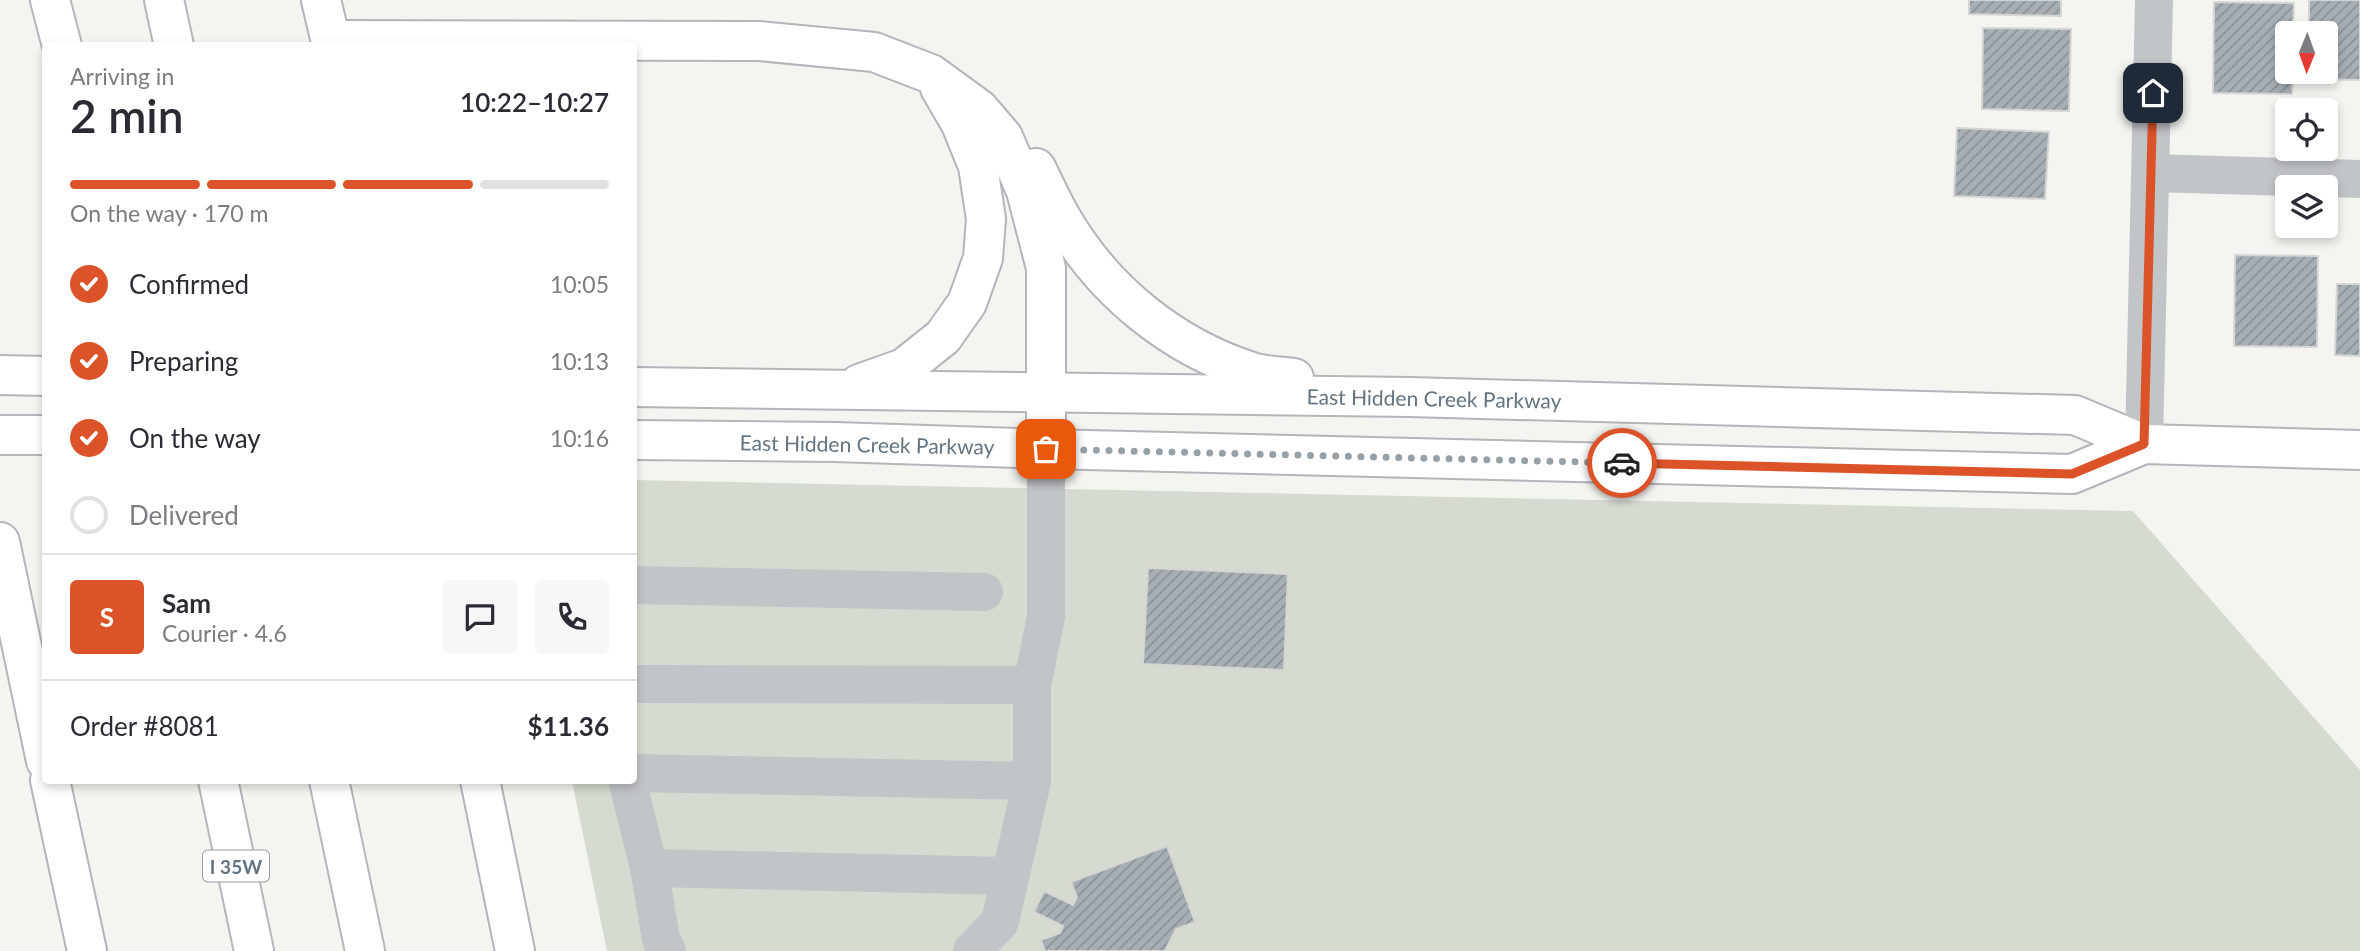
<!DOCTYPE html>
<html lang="en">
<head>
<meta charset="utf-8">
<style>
	body { margin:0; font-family:Lato,sans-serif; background:#f7f7f7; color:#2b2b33; height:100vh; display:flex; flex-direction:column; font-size:26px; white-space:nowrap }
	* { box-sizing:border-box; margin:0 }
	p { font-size:23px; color:#7c7c81 }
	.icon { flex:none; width:38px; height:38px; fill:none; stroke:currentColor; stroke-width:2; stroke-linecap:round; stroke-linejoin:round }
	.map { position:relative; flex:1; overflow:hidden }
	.details { position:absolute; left:42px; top:42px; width:595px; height:742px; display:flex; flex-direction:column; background:#fff; border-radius:7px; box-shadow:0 4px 10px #0003 }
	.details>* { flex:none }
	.needle { width:46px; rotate:181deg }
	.controls { position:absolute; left:2275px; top:21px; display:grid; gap:14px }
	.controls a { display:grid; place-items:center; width:63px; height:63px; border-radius:7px; background:#fff; box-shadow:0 4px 10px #0003; font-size:35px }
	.pin { position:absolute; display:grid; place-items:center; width:60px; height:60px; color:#fff; margin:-30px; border-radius:14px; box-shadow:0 4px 10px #0006 }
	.courier { position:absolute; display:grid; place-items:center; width:70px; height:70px; margin:-35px; border:5px solid #dc5329; border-radius:50%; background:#fff; color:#222; box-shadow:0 2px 9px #0007 }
	.summary em { font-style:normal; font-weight:600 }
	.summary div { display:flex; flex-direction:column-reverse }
	.summary { display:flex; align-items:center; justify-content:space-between; height:119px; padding:0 28px }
	h1 { font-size:46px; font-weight:600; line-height:52px }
	.bar { display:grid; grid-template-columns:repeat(4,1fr); gap:10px 7px; align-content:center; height:84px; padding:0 28px }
	.bar i { height:9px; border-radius:5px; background:#e1e1e2 }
	.bar .on { background:#dc5329 }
	.bar p { grid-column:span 4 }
	.line { display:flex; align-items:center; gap:18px; padding:0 28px; border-top:2px solid #e1e1e2 }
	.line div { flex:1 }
	.round { display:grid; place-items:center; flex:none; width:74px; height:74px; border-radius:7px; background:#f7f7f7 }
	ol { padding:0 28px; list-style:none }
	li { display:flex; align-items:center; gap:21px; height:77px }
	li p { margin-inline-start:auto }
	li .icon { padding:7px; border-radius:50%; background:#dc5329; color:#fff; stroke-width:4 }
	li:last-child { color:#7c7c81 }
	li i { width:38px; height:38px; border:4px solid #e1e1e2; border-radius:50% }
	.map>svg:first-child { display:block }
</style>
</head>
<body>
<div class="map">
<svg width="2360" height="951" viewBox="0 0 2360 951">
	<defs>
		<pattern id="building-hatch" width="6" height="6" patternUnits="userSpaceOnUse" patternTransform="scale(1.75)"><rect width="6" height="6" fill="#a8afb4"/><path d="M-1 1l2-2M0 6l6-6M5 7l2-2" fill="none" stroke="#8c9398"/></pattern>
	</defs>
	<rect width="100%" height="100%" fill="#f4f4f0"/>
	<!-- green -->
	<path fill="#d5dbd1" d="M 634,480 L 2133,511 L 2360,770 L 2360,951 L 607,951 L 572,781 L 634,780 Z"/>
	<!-- building -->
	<g fill="url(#building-hatch)" stroke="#d5d5d3" stroke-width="2">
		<path d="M 1969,0 L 2061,0 L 2061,16 L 1969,14 Z"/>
		<path d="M 2309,0 L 2360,0 L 2360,80 L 2308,79 L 2308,72 L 2326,72 L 2326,33 L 2309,33 Z"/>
		<path d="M 2214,2 L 2294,3 L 2293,33 L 2287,33 L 2287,72 L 2293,72 L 2292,94 L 2213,93 Z"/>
		<path d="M 1983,28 L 2071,29 L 2069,111 L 1982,109 Z"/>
		<path d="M 1957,128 L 2049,132 L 2045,199 L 1954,196 Z"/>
		<path d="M 2235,255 L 2318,256 L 2317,347 L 2234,346 Z"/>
		<path d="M 2337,284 L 2360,284 L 2360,356 L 2335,355 Z"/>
		<path d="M 1148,568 L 1288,574 L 1284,670 L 1143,664 Z"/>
		<path d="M 1167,846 L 1195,922 L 1176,929 L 1165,951 L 1045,951 L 1041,940 L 1060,933 L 1063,926 L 1034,912 L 1044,891 L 1073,905 L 1077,897 L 1071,882 Z"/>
	</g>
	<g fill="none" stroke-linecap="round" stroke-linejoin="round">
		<!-- major casing -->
		<g stroke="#b2b6ba" stroke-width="42">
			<g id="major">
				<path d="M 321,0 L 332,46"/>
				<path d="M 331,40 L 759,41 L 874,52 L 931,74 L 979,109 L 1003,137 L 1026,191 L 1046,268 L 1046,449"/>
				<path d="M 1036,168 C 1045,186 1053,204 1063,221 C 1105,292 1173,347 1252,372 C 1265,376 1280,376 1294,378"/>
				<path d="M 0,375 L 46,376"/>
				<path d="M 859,384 L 904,368 L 943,337 L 967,303 L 983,258 L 986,219 L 978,166 L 961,124 L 940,88"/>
				<path d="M 634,387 L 1410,397 L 2075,415 L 2144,444 L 2360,450"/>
				<path d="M 0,435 L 46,435"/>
				<path d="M 634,440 L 835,442 L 1046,449 L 2072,474 L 2144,444"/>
				<path d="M 0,542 L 46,761"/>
				<path d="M 50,780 L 87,951"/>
				<path d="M 480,780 L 515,951"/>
			</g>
		</g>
		<!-- highway casing -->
		<g stroke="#b4b7ba" stroke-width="42">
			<g id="highway">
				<path d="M 50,0 L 62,46"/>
				<path d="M 164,0 L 174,46"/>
				<path d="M 218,780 L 254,951"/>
				<path d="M 329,780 L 365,951"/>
			</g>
		</g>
		<!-- minor -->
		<g stroke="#c2c5c8" stroke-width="38">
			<path d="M 2151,173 L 2360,179"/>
			<path d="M 2144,444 L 2154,0"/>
			<path d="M 634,585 L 984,592"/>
			<path d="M 634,684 L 1032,685"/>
			<path d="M 634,773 L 1032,781"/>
			<path d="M 627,780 L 649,868 L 661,939 L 667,951"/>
			<path d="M 649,868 L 1010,876"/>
			<path d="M 972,951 L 1000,922 L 1032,781 L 1032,685 L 1046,617 L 1046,449"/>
		</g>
		<!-- major -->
		<use href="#major" stroke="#fff" stroke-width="38"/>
		<!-- highway -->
		<use href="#highway" stroke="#fff" stroke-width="38"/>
	</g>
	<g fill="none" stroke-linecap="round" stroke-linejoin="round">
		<!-- done -->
		<path stroke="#96a0a7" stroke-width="7" stroke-dasharray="0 12.6" d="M 1046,449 L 1622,463"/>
		<!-- route -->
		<path stroke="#dc5329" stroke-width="9" d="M 1622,463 L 2072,474 L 2144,444 L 2153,93"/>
	</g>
	<g text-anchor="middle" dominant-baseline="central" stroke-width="7" stroke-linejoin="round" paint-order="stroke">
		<!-- shield labels -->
		<rect fill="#fff" stroke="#929da6" stroke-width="2" x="203" y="850.5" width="66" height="31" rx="5"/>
		<g font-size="19" font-weight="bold" fill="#647380">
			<text x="236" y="866">I 35W</text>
		</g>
		<!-- street labels -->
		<g font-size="21" fill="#647380" stroke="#fff">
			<text transform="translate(1434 398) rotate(1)">East Hidden Creek Parkway</text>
			<text transform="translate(867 444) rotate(1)">East Hidden Creek Parkway</text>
		</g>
	</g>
</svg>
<div class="controls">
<a><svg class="needle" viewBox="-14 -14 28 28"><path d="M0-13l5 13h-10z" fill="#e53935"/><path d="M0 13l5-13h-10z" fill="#7c7c81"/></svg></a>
<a><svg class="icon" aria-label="locate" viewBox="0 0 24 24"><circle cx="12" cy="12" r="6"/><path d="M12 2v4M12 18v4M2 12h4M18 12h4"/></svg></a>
<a><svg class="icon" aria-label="layers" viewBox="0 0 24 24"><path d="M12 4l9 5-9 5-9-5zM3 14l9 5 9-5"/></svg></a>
</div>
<div class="pin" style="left:1046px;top:449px;background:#ea580c"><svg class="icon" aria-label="bag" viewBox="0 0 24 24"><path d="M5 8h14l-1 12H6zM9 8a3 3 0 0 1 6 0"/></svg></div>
<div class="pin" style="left:2153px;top:93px;background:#1f2937"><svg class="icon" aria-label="home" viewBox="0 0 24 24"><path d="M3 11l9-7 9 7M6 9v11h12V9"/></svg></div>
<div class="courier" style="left:1622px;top:463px"><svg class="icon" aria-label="car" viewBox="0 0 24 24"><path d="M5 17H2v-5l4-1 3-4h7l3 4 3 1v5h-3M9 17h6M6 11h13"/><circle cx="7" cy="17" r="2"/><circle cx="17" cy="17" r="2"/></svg></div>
<section class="details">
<div class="summary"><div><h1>2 min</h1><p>Arriving in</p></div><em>10:22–10:27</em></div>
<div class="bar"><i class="on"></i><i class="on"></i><i class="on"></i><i></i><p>On the way · 170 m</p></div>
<ol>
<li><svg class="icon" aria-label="check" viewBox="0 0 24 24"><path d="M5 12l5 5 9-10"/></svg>Confirmed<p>10:05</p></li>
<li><svg class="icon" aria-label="check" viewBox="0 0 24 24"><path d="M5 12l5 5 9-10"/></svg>Preparing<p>10:13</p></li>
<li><svg class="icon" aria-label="check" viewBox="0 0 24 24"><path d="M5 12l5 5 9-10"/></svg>On the way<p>10:16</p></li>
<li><i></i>Delivered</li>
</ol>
<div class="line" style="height:126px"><b class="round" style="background:#dc5329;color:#fff">S</b><div><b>Sam</b><p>Courier · 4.6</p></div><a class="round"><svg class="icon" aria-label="chat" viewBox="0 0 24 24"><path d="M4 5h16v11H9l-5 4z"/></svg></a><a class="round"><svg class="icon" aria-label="phone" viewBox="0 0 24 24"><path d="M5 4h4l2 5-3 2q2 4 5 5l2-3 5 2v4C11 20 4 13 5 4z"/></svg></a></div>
<div class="line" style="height:91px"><div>Order #8081</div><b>$11.36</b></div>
</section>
</div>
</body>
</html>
